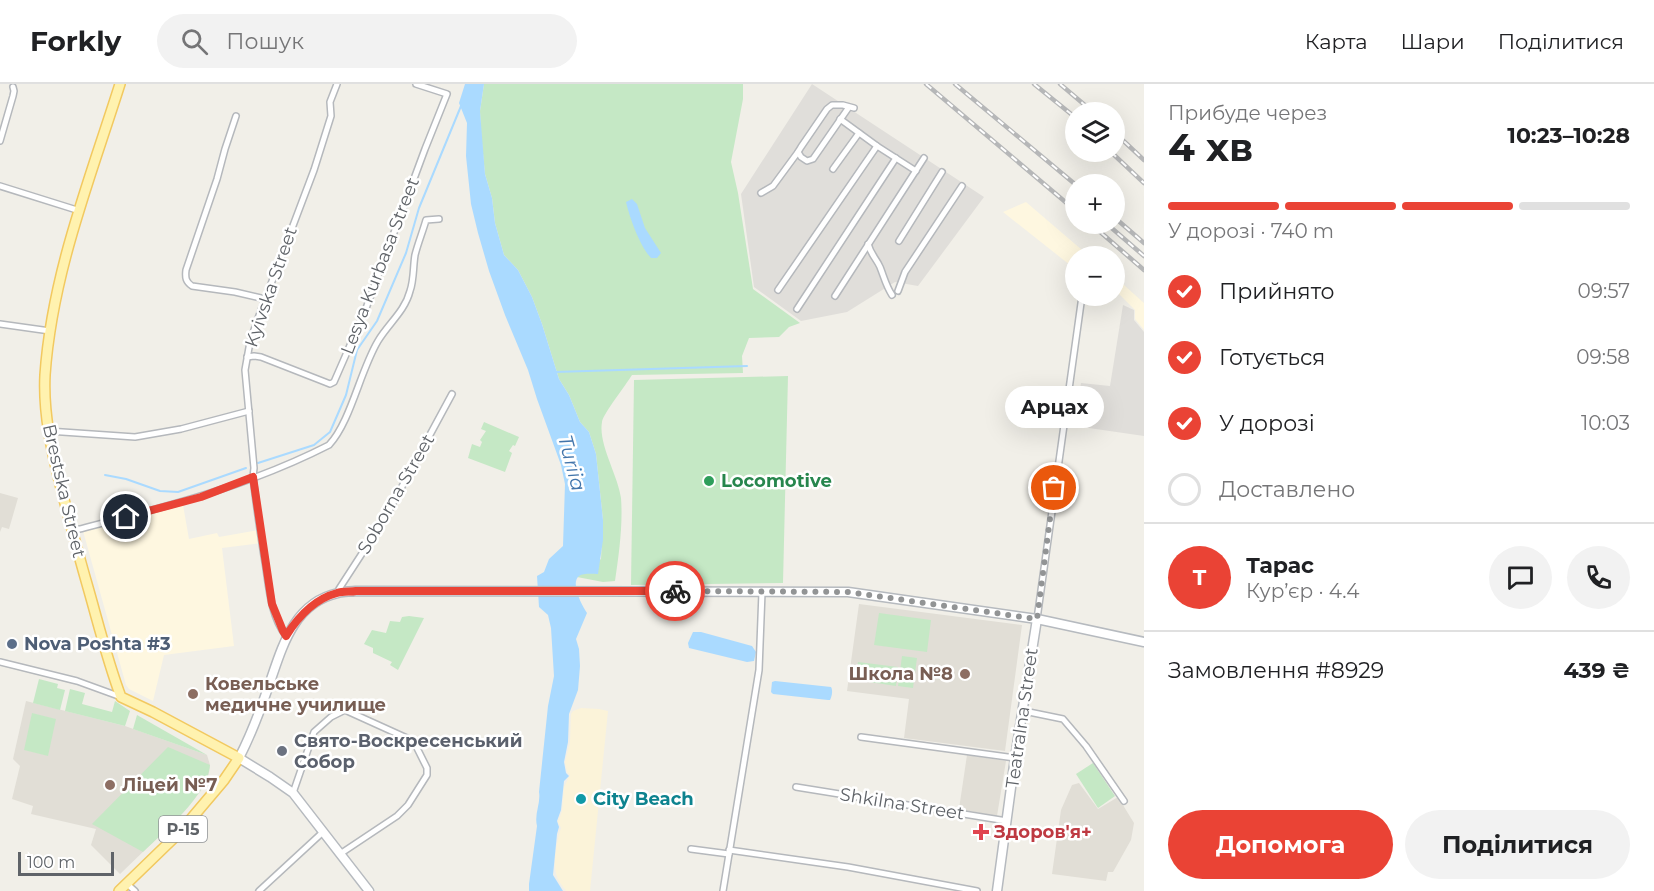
<!DOCTYPE html>
<html lang="uk">
<head>
<meta charset="utf-8">
<style>
	body { margin:0; font-family:Montserrat,sans-serif; background:#f2f2f2; color:#202124; height:100vh; display:flex; flex-direction:column; font-size:22px; white-space:nowrap }
	* { box-sizing:border-box; margin:0 }
	p { font-size:20px; color:#757577 }
	.icon { flex:none; width:33px; height:33px; fill:none; stroke:currentColor; stroke-width:2; stroke-linecap:round; stroke-linejoin:round }
	.map { position:relative; flex:1; overflow:hidden }
	.panel { display:flex; flex-direction:column; background:#fff; width:510px }
	.panel>* { flex:none }
	.controls { position:absolute; left:1065px; top:18px; display:grid; gap:12px }
	.controls a { display:grid; place-items:center; width:60px; height:60px; border-radius:50%; background:#fff; box-shadow:0 6px 24px #0002; font-size:30px }
	.scale { position:absolute; left:18px; bottom:15px; width:96px; box-sizing:border-box; padding-left:6px; border:3px solid #5f6368; border-top:0; font-size:16px; line-height:21px; white-space:nowrap; color:#5f6368; -webkit-text-stroke:4px #fff; paint-order:stroke }
	.pin { position:absolute; display:grid; place-items:center; width:51px; height:51px; color:#fff; margin:-26px; border:3px solid #fff; border-radius:50%; box-shadow:0 2px 6px #0007 }
	.courier { position:absolute; display:grid; place-items:center; width:60px; height:60px; margin:-30px; border:4px solid #ea4335; border-radius:50%; background:#fff; color:#222; box-shadow:0 2px 8px #0007 }
	.bubble { position:absolute; height:42px; border-radius:21px; background:#fff; box-shadow:0 6px 24px #0002; font-size:20px; font-weight:700; line-height:42px; text-align:center }
	.head em { font-style:normal; font-weight:700 }
	.head div { display:flex; flex-direction:column-reverse }
	.head { display:flex; align-items:center; justify-content:space-between; height:102px; padding:0 24px }
	h1 { font-size:39px; font-weight:700; line-height:45px }
	.bar { display:grid; grid-template-columns:repeat(4,1fr); gap:9px 6px; align-content:center; height:72px; padding:0 24px }
	.bar i { height:8px; border-radius:4px; background:#e0e0e0 }
	.bar .on { background:#ea4335 }
	.bar p { grid-column:span 4 }
	.line { display:flex; align-items:center; gap:15px; padding:0 24px; border-top:2px solid #e0e0e0 }
	.line div { flex:1 }
	.round { display:grid; place-items:center; flex:none; width:63px; height:63px; border-radius:32px; background:#f2f2f2 }
	ol { padding:0 24px; list-style:none }
	li { display:flex; align-items:center; gap:18px; height:66px }
	li p { margin-inline-start:auto }
	li .icon { padding:6px; border-radius:50%; background:#ea4335; color:#fff; stroke-width:4 }
	li:last-child { color:#757577 }
	li i { width:33px; height:33px; border:3px solid #e0e0e0; border-radius:50% }
	.action { display:flex; gap:12px; margin-top:auto; padding:12px 24px }
	.action a { flex:1; height:69px; border-radius:36px; background:#ea4335; color:#fff; font-size:24px; font-weight:700; line-height:69px; text-align:center }
	.action a+a { background:#f2f2f2; color:#202124 }
	header { display:flex; align-items:center; gap:36px; box-sizing:border-box; height:84px; padding:0 30px; background:#fff; border-bottom:2px solid #e0e0e0 }
	header strong { font-size:28px }
	nav { display:flex; gap:33px; margin-inline-start:auto; font-size:21px }
	.search { width:420px; height:54px; background:#f2f2f2; display:flex; align-items:center; gap:15px; box-sizing:border-box; padding:0 21px; border-radius:33px; color:#757577; font-size:22px }
	main { display:flex; flex:1; min-height:0 }
	.map>svg:first-child { display:block }
</style>
</head>
<body>
<header>
<strong>Forkly</strong>
<div class="search"><svg class="icon" aria-label="search" viewBox="0 0 24 24"><circle cx="10" cy="10" r="6"/><path d="M15 15l6 6"/></svg>Пошук</div>
<nav><a>Карта</a><a>Шари</a><a>Поділитися</a></nav>
</header>
<main>
<div class="map">
<svg width="1144" height="807" viewBox="0 0 1144 807">
	<rect width="100%" height="100%" fill="#f1efe8"/>
	<!-- commercial -->
	<g fill="#fef7e0">
		<path d="M 1026,118 L 1089,172 L 1076,172 L 1075,185 L 1003,128 Z"/>
		<path d="M 1114,192 L 1144,219 L 1144,246 L 1135,235 L 1135,226 L 1115,206 Z"/>
		<path d="M 183,421 L 189,455 L 217,449 L 219,453 L 259,446 L 261,459 L 222,464 L 234,562 L 164,571 L 153,617 L 129,605 L 126,601 L 83,447 Z"/>
	</g>
	<!-- industrial -->
	<g fill="#e0deda">
		<path d="M 812,0 L 984,113 L 918,202 L 895,198 L 847,228 L 801,237 L 754,203 L 741,110 Z"/>
		<path d="M 1123,221 L 1134,226 L 1134,236 L 1144,248 L 1144,352 L 1075,342 L 1081,299 L 1110,302 Z"/>
	</g>
	<!-- education -->
	<g fill="#e1ded6">
		<path d="M 0,409 L 18,414 L 9,445 L 2,443 L 0,448 Z"/>
		<path d="M 859,520 L 1022,541 L 1005,667 L 904,654 L 909,615 L 847,607 Z"/>
		<path d="M 26,617 L 125,642 L 207,671 L 210,681 L 208,694 L 200,708 L 177,735 L 120,790 L 91,761 L 96,745 L 31,730 L 33,722 L 12,715 L 20,682 L 13,675 Z"/>
		<path d="M 967,671 L 1006,677 L 997,732 L 959,725 Z"/>
		<path d="M 1079,699 L 1098,725 L 1118,713 L 1134,739 L 1131,756 L 1113,788 L 1108,788 L 1106,797 L 1052,790 L 1061,726 L 1072,701 Z"/>
	</g>
	<!-- green -->
	<g fill="#c5e8c5">
		<path d="M 484,0 L 743,0 L 743,15 L 731,78 L 738,109 L 753,205 L 800,239 L 789,243 L 779,253 L 749,254 L 742,272 L 743,289 L 632,291 C 626,301 603,330 602,338 C 598,360 618,391 621,414 C 623,441 619,470 615,497 L 603,498 L 577,493 L 601,475 L 603,436 L 596,370 L 589,348 L 580,338 L 569,311 L 559,295 L 542,240 L 532,213 L 518,186 L 504,171 L 495,139 L 492,114 L 485,90 L 481,49 L 480,27 Z"/>
		<path d="M 788,292 L 783,499 L 631,501 L 634,296 Z"/>
		<path d="M 484,338 L 519,353 L 515,362 L 513,361 L 509,367 L 512,369 L 505,388 L 468,374 L 472,360 L 480,363 L 482,358 L 480,356 L 486,347 L 481,345 Z"/>
		<path d="M 879,529 L 931,536 L 927,568 L 874,561 Z"/>
		<path d="M 409,532 L 424,534 L 398,586 L 390,581 L 392,578 L 373,569 L 373,564 L 364,560 L 372,546 L 386,549 L 390,537 L 400,538 L 402,533 Z"/>
		<path d="M 902,572 L 917,574 L 913,604 L 898,602 Z"/>
		<path d="M 858,578 L 898,583 L 896,602 L 856,596 Z"/>
		<path d="M 39,595 L 58,600 L 57,604 L 65,606 L 60,626 L 33,619 Z"/>
		<path d="M 70,605 L 85,609 L 82,620 L 112,628 L 115,617 L 130,627 L 125,642 L 65,627 Z"/>
		<path d="M 32,629 L 56,635 L 48,672 L 24,666 Z"/>
		<path d="M 137,631 L 207,671 L 133,645 Z"/>
		<path d="M 168,663 L 210,681 C 208,711 164,748 143,768 L 92,740 Z"/>
		<path d="M 1093,679 L 1115,712 L 1098,724 L 1076,690 Z"/>
	</g>
	<!-- sand -->
	<path fill="#fbf3d9" d="M 581,624 L 599,625 L 608,627 L 590,807 L 566,807 C 562,801 557,796 556,789 C 553,779 557,754 561,744 L 558,738 L 562,727 L 564,703 L 570,691 L 567,688 L 565,678 L 570,658 L 571,630 L 573,627 Z"/>
	<!-- water -->
	<g fill="#aadaff">
		<path d="M 465,0 L 484,0 L 480,27 L 485,90 L 492,114 L 495,139 L 504,171 L 518,186 L 532,213 L 542,240 L 559,295 L 569,311 L 580,338 L 589,348 L 596,370 L 603,436 L 603,456 L 598,490 C 593,490 583,489 579,492 C 570,499 582,522 587,529 L 576,555 L 579,565 L 580,582 L 578,606 L 569,630 L 568,658 L 564,678 L 566,689 L 569,692 L 564,697 L 561,726 L 557,737 L 559,743 L 557,750 L 553,791 L 563,807 L 529,807 L 529,800 L 537,742 C 534,730 541,719 539,708 L 548,622 L 554,592 L 551,544 L 548,531 L 539,523 L 537,492 L 544,488 L 549,475 L 563,462 L 565,400 L 561,381 L 537,315 L 528,286 L 505,231 L 489,187 L 478,149 L 471,120 L 466,72 L 467,39 L 459,19 Z"/>
		<path d="M 632,115 L 637,120 L 645,144 L 661,169 L 657,174 L 651,174 C 640,162 630,135 626,118 Z"/>
		<path d="M 693,548 L 701,548 L 752,562 L 756,568 L 754,577 L 747,578 L 689,564 L 688,559 Z"/>
		<path d="M 775,597 L 831,603 C 833,606 832,612 830,616 L 828,616 L 773,610 L 771,608 L 772,598 Z"/>
	</g>
	<g fill="none" stroke-linecap="round" stroke-linejoin="round">
		<!-- stream -->
		<g stroke="#aadaff" stroke-width="2">
			<path d="M 555,288 L 747,282"/>
			<path d="M 258,379 L 314,361 L 330,348 L 346,311 L 357,266 L 377,237 L 406,169 L 419,124 L 461,22"/>
			<path d="M 105,391 L 126,395 L 160,407 L 178,408 L 246,384"/>
		</g>
		<!-- street casing -->
		<g stroke="#b5b8bc" stroke-width="8">
			<g id="street">
				<path d="M 849,23 L 813,75 L 807,77 L 801,73 L 798,68 L 801,63 L 827,25 L 832,21 L 843,21 L 854,24"/>
				<path d="M 236,32 L 225,65 L 217,95 L 186,186 C 185,194 186,198 192,202 L 235,208 L 265,215"/>
				<path d="M 840,35 L 877,62 L 916,87"/>
				<path d="M 0,57 L 13,12 L 14,7 L 13,3"/>
				<path d="M 833,85 L 859,49"/>
				<path d="M 0,102 L 80,127"/>
				<path d="M 761,109 L 773,102 L 798,68"/>
				<path d="M 899,157 L 942,88"/>
				<path d="M 868,160 C 871,171 876,174 880,183 C 884,193 886,202 892,211"/>
				<path d="M 778,206 L 877,62"/>
				<path d="M 898,207 L 905,188 L 962,102"/>
				<path d="M 835,212 L 924,74"/>
				<path d="M 797,225 L 896,74"/>
				<path d="M 0,240 L 50,247"/>
				<path d="M 247,273 L 254,272 L 261,273 L 325,298 L 330,300 L 334,298 L 365,227 L 425,65 L 447,10 L 416,0"/>
				<path d="M 48,347 L 135,353 L 181,345 L 249,327"/>
				<path d="M 72,447 C 161,424 247,403 329,361 C 351,337 360,287 378,257 C 388,240 405,227 410,207 C 414,196 413,183 415,171 C 418,159 423,147 426,136 L 439,135"/>
				<path d="M 339,509 L 339,505 L 385,434 L 452,310"/>
				<path d="M 1037,535 L 1082,212"/>
				<path d="M 286,552 C 269,530 269,498 264,472 C 260,446 256,420 253,393 L 254,384 L 245,286 L 250,258 L 257,237 L 314,86 L 331,32 L 330,18 L 337,0"/>
				<path d="M 0,578 L 77,597 L 121,613"/>
				<path d="M 1024,627 L 1063,635 L 1086,662 L 1124,717"/>
				<path d="M 861,653 L 1015,674"/>
				<path d="M 796,703 L 1007,737"/>
				<path d="M 293,709 L 314,648 L 331,633 L 345,626 L 409,655 L 416,662 L 427,684 L 427,691 L 408,721 L 397,732 L 340,770"/>
				<path d="M 691,765 L 729,770"/>
				<path d="M 729,766 L 848,783 L 977,807"/>
				<path d="M 126,799 L 135,807"/>
				<path d="M 259,807 L 323,748"/>
				<path d="M 723,807 L 759,586 L 762,508"/>
			</g>
		</g>
		<!-- secondary casing -->
		<g stroke="#b6babf" stroke-width="11">
			<g id="secondary">
				<path d="M 369,807 L 293,709 L 270,693 L 239,674 C 251,651 260,627 269,601 C 282,564 293,519 338,509 C 343,507 350,508 356,507 L 848,508 L 1037,535 L 1144,558"/>
				<path d="M 997,807 L 1015,674 L 1037,535"/>
			</g>
		</g>
		<!-- primary casing -->
		<g stroke="#f2c960" stroke-width="12">
			<path id="primary" d="M 119,807 L 180,748 L 224,696 L 239,674 L 153,628 L 121,613 C 107,576 98,538 87,500 C 78,469 70,438 62,408 C 52,369 43,330 45,291 C 52,190 90,95 120,0"/>
		</g>
		<!-- street -->
		<use href="#street" stroke="#fff" stroke-width="5"/>
		<!-- secondary -->
		<use href="#secondary" stroke="#fff" stroke-width="8"/>
		<!-- primary -->
		<use href="#primary" stroke="#fff2af" stroke-width="9"/>
		<!-- rail casing -->
		<g stroke="#b6b7b8" stroke-width="4.5">
			<g id="rail">
				<path d="M 926,0 L 1076,127"/>
				<path d="M 955,0 L 1076,101"/>
				<path d="M 1034,0 L 1076,34"/>
				<path d="M 1060,0 L 1093,28"/>
				<path d="M 1114,48 L 1144,76"/>
				<path d="M 1111,68 L 1144,99"/>
				<path d="M 1114,133 L 1144,159"/>
				<path d="M 1091,140 L 1144,186"/>
				<path d="M 1107,140 L 1144,172"/>
			</g>
		</g>
		<!-- rail -->
		<use href="#rail" stroke="#fff" stroke-width="2" stroke-dasharray="7" stroke-linecap="butt"/>
	</g>
	<g fill="none" stroke-linecap="round" stroke-linejoin="round">
		<!-- done -->
		<path stroke="#929495" stroke-width="6" stroke-dasharray="0 10.8" d="M 675,507 L 848,508 L 1037,535 L 1054,404"/>
		<!-- route -->
		<path stroke="#ea4335" stroke-width="8" d="M 126,433 L 201,413 L 253,393 L 272,520 L 283,547 L 286,552 C 298,533 314,515 337,509 C 343,507 350,508 356,507 L 675,507"/>
	</g>
	<!-- markers -->
	<circle fill="#2e9e5b" stroke="#fff" stroke-width="2" cx="709" cy="397" r="6"/>
	<circle fill="#5c6f8a" stroke="#fff" stroke-width="2" cx="12" cy="560" r="6"/>
	<g fill="#8d6e63" stroke="#fff" stroke-width="2">
		<circle cx="965" cy="590" r="6"/>
		<circle cx="193" cy="610" r="6"/>
		<circle cx="110" cy="701" r="6"/>
	</g>
	<circle fill="#6b7280" stroke="#fff" stroke-width="2" cx="282" cy="667" r="6"/>
	<circle fill="#0f9aa8" stroke="#fff" stroke-width="2" cx="581" cy="715" r="6"/>
	<path fill="#e0444e" stroke="#fff" stroke-width="2" d="M978 739h6v6h6v6h-6v6h-6v-6h-6v-6h6z"/>
	<g text-anchor="middle" dominant-baseline="central" stroke-width="5" stroke-linejoin="round" paint-order="stroke">
		<!-- shield labels -->
		<rect fill="#fff" stroke="#8f9295" stroke-width="1.5" x="159" y="732" width="48" height="26" rx="4.5"/>
		<g font-size="16" font-weight="bold" fill="#5f6368">
			<text x="183" y="745">Р-15</text>
		</g>
		<!-- street labels -->
		<g font-size="18" fill="#5f6368" stroke="#fff">
			<text transform="translate(380 182) rotate(-69)">Lesya Kurbasa Street</text>
			<text transform="translate(271 203) rotate(-71)">Kyivska Street</text>
			<text transform="translate(64 407) rotate(77)">Brestska Street</text>
			<text transform="translate(396 410) rotate(-60)">Soborna Street</text>
			<text transform="translate(1022 634) rotate(-82)">Teatralna Street</text>
			<text transform="translate(902 720) rotate(9)">Shkilna Street</text>
		</g>
		<!-- leisure labels -->
		<g font-size="18" font-weight="bold" fill="#27864d" stroke="#fff" text-anchor="start">
			<text x="721" y="397">Locomotive</text>
		</g>
		<!-- service labels -->
		<g font-size="18" font-weight="bold" fill="#4e5e75" stroke="#fff" text-anchor="start">
			<text x="24" y="560">Nova Poshta #3</text>
		</g>
		<!-- education labels -->
		<g font-size="18" font-weight="bold" fill="#785e54" stroke="#fff" text-anchor="start">
			<text x="953" y="590" text-anchor="end">Школа №8</text>
			<text x="205" y="600">Ковельське<tspan x="205" dy="21">медичне училище</tspan></text>
			<text x="122" y="701">Ліцей №7</text>
		</g>
		<!-- worship labels -->
		<g font-size="18" font-weight="bold" fill="#5b616d" stroke="#fff" text-anchor="start">
			<text x="294" y="657">Свято-Воскресенський<tspan x="294" dy="21">Собор</tspan></text>
		</g>
		<!-- culture labels -->
		<g font-size="18" font-weight="bold" fill="#0d838f" stroke="#fff" text-anchor="start">
			<text x="593" y="715">City Beach</text>
		</g>
		<!-- health labels -->
		<g font-size="18" font-weight="bold" fill="#be3a42" stroke="#fff" text-anchor="start">
			<text x="994" y="748">Здоров'я+</text>
		</g>
		<!-- water labels -->
		<g font-size="20" font-style="italic" fill="#4174aa" stroke="#fff">
			<text transform="translate(572 379) rotate(75)">Turiia</text>
		</g>
	</g>
</svg>
<div class="controls">
<a><svg class="icon" aria-label="layers" viewBox="0 0 24 24"><path d="M12 4l9 5-9 5-9-5zM3 14l9 5 9-5"/></svg></a>
<a>+</a>
<a>−</a>
</div>
<div class="scale">100 m</div>
<div class="pin" style="left:1054px;top:404px;background:#ea580c"><svg class="icon" aria-label="bag" viewBox="0 0 24 24"><path d="M5 8h14l-1 12H6zM9 8a3 3 0 0 1 6 0"/></svg></div>
<div class="pin" style="left:126px;top:433px;background:#1f2937"><svg class="icon" aria-label="home" viewBox="0 0 24 24"><path d="M3 11l9-7 9 7M6 9v11h12V9"/></svg></div>
<div class="courier" style="left:675px;top:507px"><svg class="icon" aria-label="bike" viewBox="0 0 24 24"><circle cx="6" cy="16" r="4"/><circle cx="18" cy="16" r="4"/><path d="M6 16l4-8h5l3 8M10 8l3 8H6M13 5h3"/></svg></div>
<div class="bubble" style="left:1005px;top:302px;width:99px">Арцах</div>
</div>
<section class="panel">
<div class="head"><div><h1>4 хв</h1><p>Прибуде через</p></div><em>10:23–10:28</em></div>
<div class="bar"><i class="on"></i><i class="on"></i><i class="on"></i><i></i><p>У дорозі · 740 m</p></div>
<ol>
<li><svg class="icon" aria-label="check" viewBox="0 0 24 24"><path d="M5 12l5 5 9-10"/></svg>Прийнято<p>09:57</p></li>
<li><svg class="icon" aria-label="check" viewBox="0 0 24 24"><path d="M5 12l5 5 9-10"/></svg>Готується<p>09:58</p></li>
<li><svg class="icon" aria-label="check" viewBox="0 0 24 24"><path d="M5 12l5 5 9-10"/></svg>У дорозі<p>10:03</p></li>
<li><i></i>Доставлено</li>
</ol>
<div class="line" style="height:108px"><b class="round" style="background:#ea4335;color:#fff">Т</b><div><b>Тарас</b><p>Кур’єр · 4.4</p></div><a class="round"><svg class="icon" aria-label="chat" viewBox="0 0 24 24"><path d="M4 5h16v11H9l-5 4z"/></svg></a><a class="round"><svg class="icon" aria-label="phone" viewBox="0 0 24 24"><path d="M5 4h4l2 5-3 2q2 4 5 5l2-3 5 2v4C11 20 4 13 5 4z"/></svg></a></div>
<div class="line" style="height:78px"><div>Замовлення #8929</div><b>439 ₴</b></div>
<div class="action"><a>Допомога</a><a>Поділитися</a></div>
</section>
</main>
</body>
</html>
